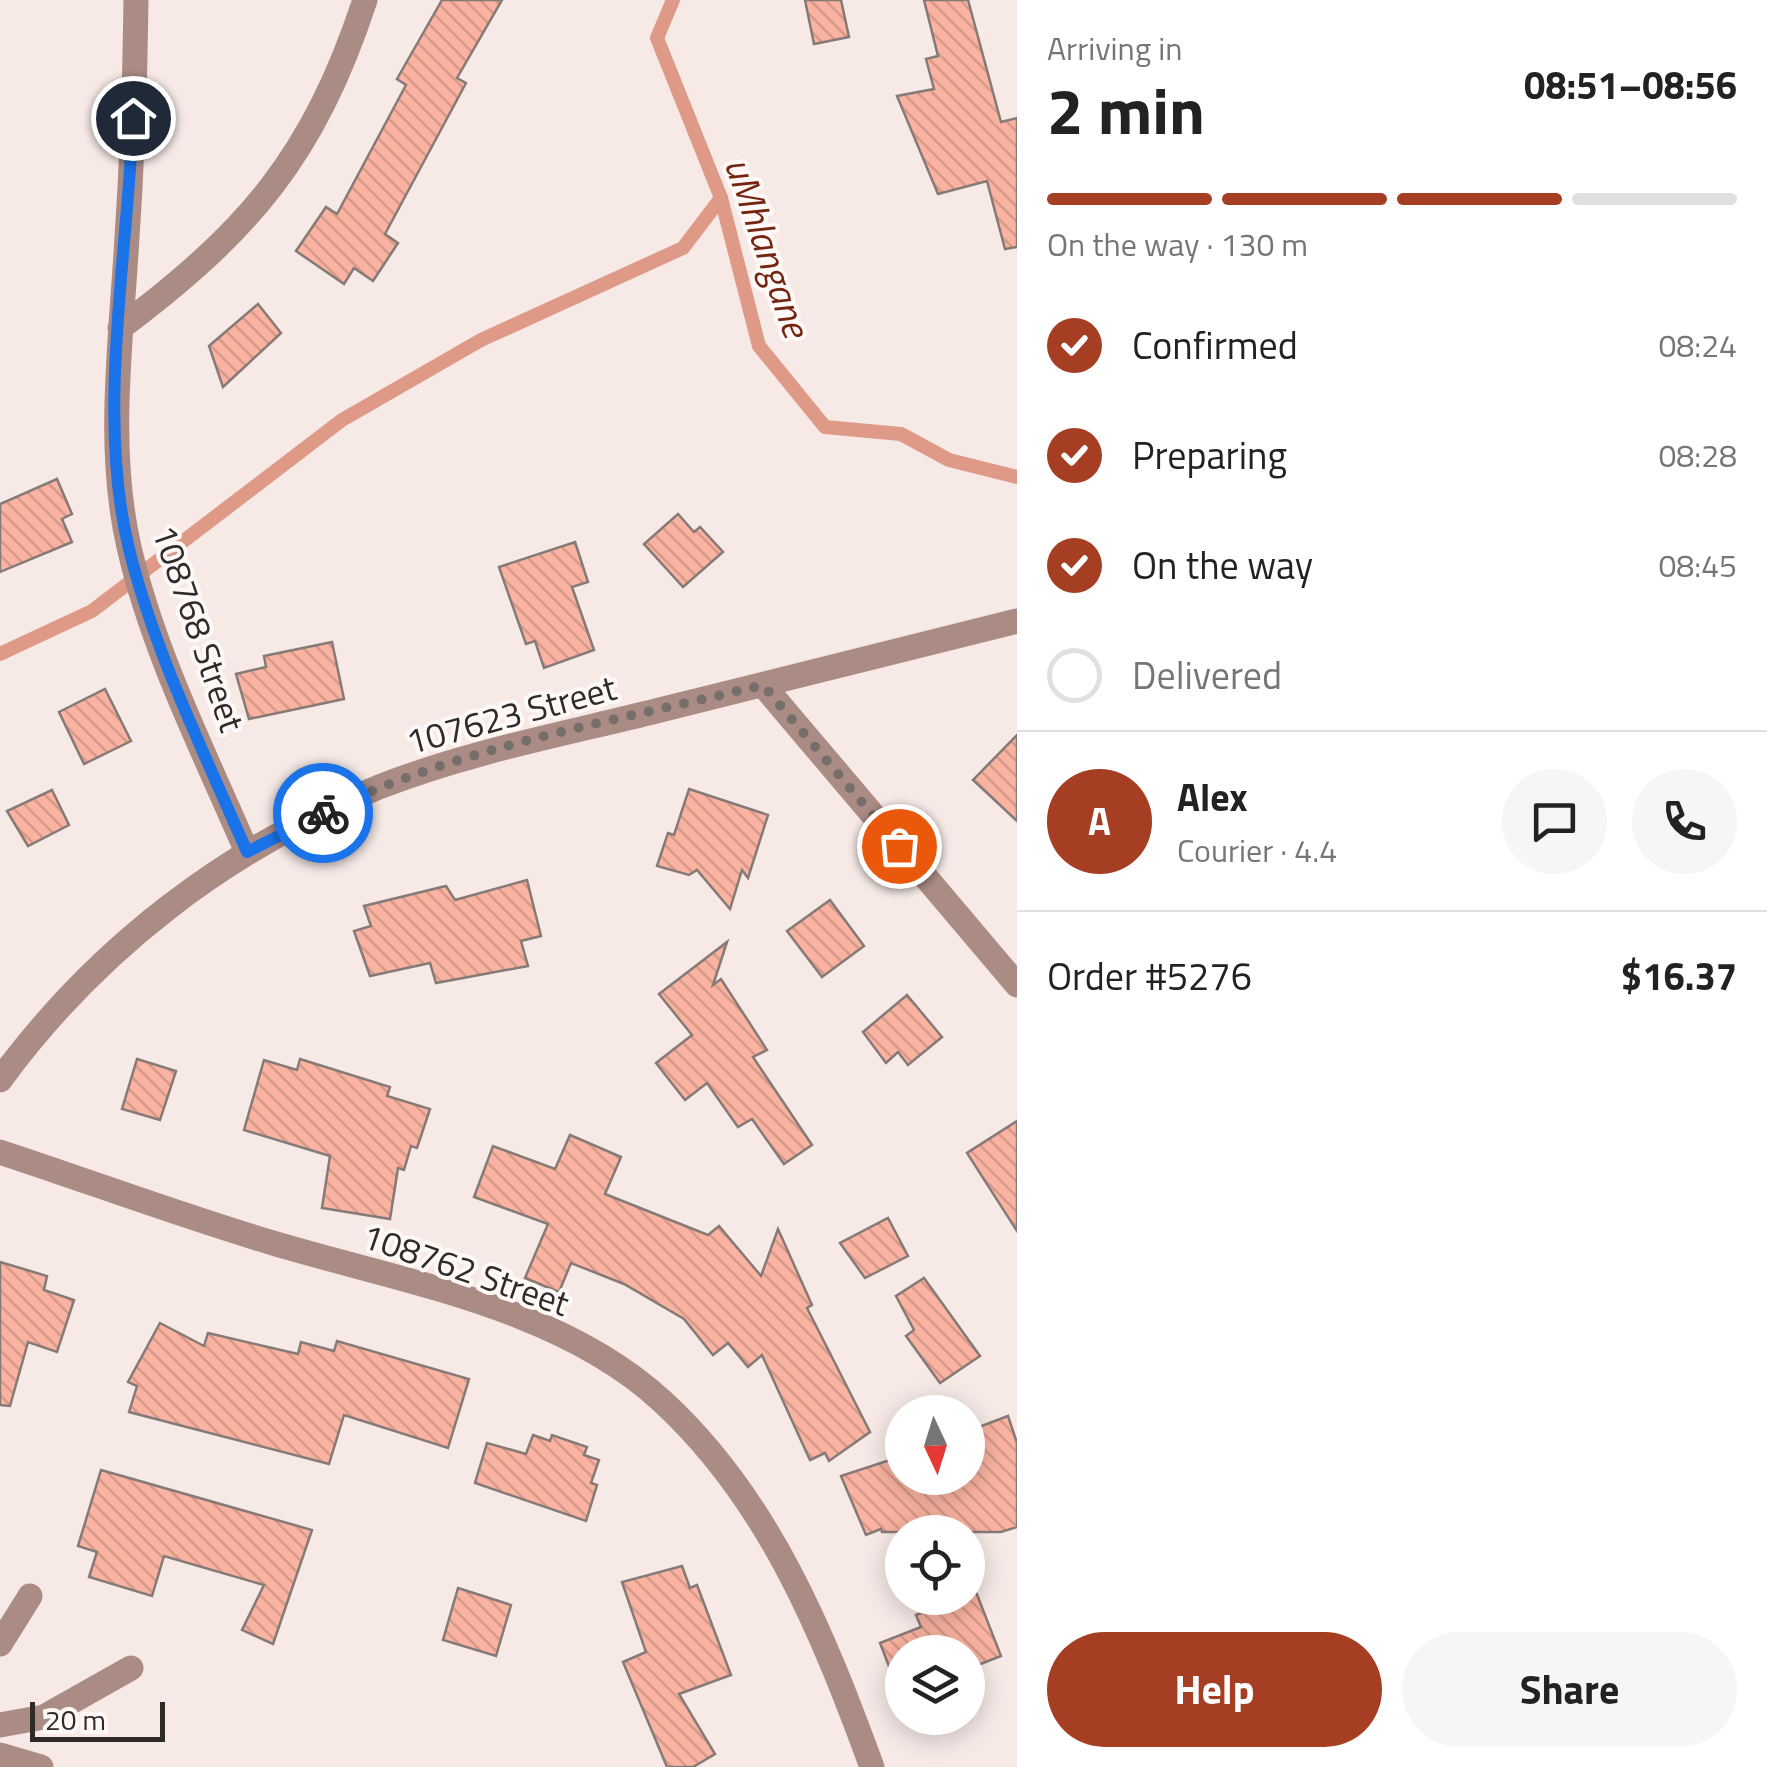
<!DOCTYPE html>
<html lang="en">
<head>
<meta charset="utf-8">
<style>
	body { margin:0; font-family:"Titillium Web",sans-serif; background:#f6f6f6; color:#222; height:100vh; display:flex; flex-direction:column; font-size:38px; white-space:nowrap }
	* { box-sizing:border-box; margin:0 }
	p { font-size:32px; color:#767676 }
	.icon { flex:none; width:55px; height:55px; fill:none; stroke:currentColor; stroke-width:2; stroke-linecap:round; stroke-linejoin:round }
	.map { position:relative; flex:1; overflow:hidden }
	.details { display:flex; flex-direction:column; background:#fff; width:750px }
	.details>* { flex:none }
	.needle { width:65px; rotate:176deg }
	.controls { position:absolute; left:885px; top:1395px; display:grid; gap:20px }
	.controls a { display:grid; place-items:center; width:100px; height:100px; border-radius:50%; background:#fff; box-shadow:0 5px 25px #0003; font-size:50px }
	.scale { position:absolute; left:30px; bottom:25px; width:135px; box-sizing:border-box; padding-left:10px; border:5px solid #2f2b29; border-top:0; font-size:28px; line-height:35px; white-space:nowrap; color:#2f2b29; -webkit-text-stroke:8px #fef8f7; paint-order:stroke }
	.pin { position:absolute; display:grid; place-items:center; width:85px; height:85px; color:#fff; margin:-42px; border:5px solid #fff; border-radius:50%; box-shadow:0 2px 10px #0007 }
	.courier { position:absolute; display:grid; place-items:center; width:100px; height:100px; margin:-50px; border:8px solid #1a73e8; border-radius:50%; background:#fff; color:#222; box-shadow:0 2px 12px #0007 }
	.head em { font-style:normal; font-weight:700 }
	.head div { display:flex; flex-direction:column-reverse }
	.head { display:flex; align-items:center; justify-content:space-between; height:170px; padding:0 30px }
	h1 { font-size:65px; font-weight:700; line-height:75px }
	.bar { display:grid; grid-template-columns:repeat(4,1fr); gap:15px 10px; align-content:center; height:120px; padding:0 30px }
	.bar i { height:12px; border-radius:8px; background:#e0e0e0 }
	.bar .active { background:#a63e23 }
	.bar p { grid-column:span 4 }
	.line { display:flex; align-items:center; gap:25px; padding:0 30px; border-top:2px solid #e0e0e0 }
	.line div { flex:1 }
	.round { display:grid; place-items:center; flex:none; width:105px; height:105px; border-radius:52px; background:#f6f6f6 }
	ol { padding:0 30px; list-style:none }
	li { display:flex; align-items:center; gap:30px; height:110px }
	li p { margin-inline-start:auto }
	li .icon { padding:10px; border-radius:50%; background:#a63e23; color:#fff; stroke-width:4 }
	li:last-child { color:#767676 }
	li i { width:55px; height:55px; border:5px solid #e0e0e0; border-radius:50% }
	.action { display:flex; gap:20px; margin-top:auto; padding:20px 30px }
	.action a { flex:1; height:115px; border-radius:60px; background:#a63e23; color:#fff; font-size:40px; font-weight:700; line-height:115px; text-align:center }
	.action a+a { background:#f6f6f6; color:#222 }
	main { display:flex; flex:1; min-height:0 }
	.map>svg:first-child { display:block }
</style>
</head>
<body>
<main>
<div class="map">
<svg width="1017" height="1767" viewBox="0 0 1017 1767">
	<defs>
		<pattern id="building-back-hatch" width="6" height="6" patternUnits="userSpaceOnUse" patternTransform="scale(2.5)"><rect width="6" height="6" fill="#fab3a0"/><path d="M-1 5l2 2M0 0l6 6M5-1l2 2" fill="none" stroke="#d79a8a"/></pattern>
	</defs>
	<rect width="100%" height="100%" fill="#f6e9e6"/>
	<g fill="none" stroke-linecap="round" stroke-linejoin="round">
		<!-- stream -->
		<g stroke="#de9987" stroke-width="14">
			<path d="M 673,0 L 657,38 L 721,198 L 759,346 L 825,427 L 901,434 L 949,460 L 1017,477"/>
			<path d="M 0,654 L 92,611 L 342,420 L 481,340 L 683,248 L 721,198"/>
		</g>
	</g>
	<!-- building -->
	<g fill="url(#building-back-hatch)" stroke="#867a77" stroke-width="2.5">
		<path d="M 442,0 L 502,0 L 457,78 L 466,83 L 385,234 L 398,243 L 373,281 L 354,268 L 344,284 L 296,251 L 326,207 L 337,214 L 406,85 L 397,79 Z"/>
		<path d="M 805,0 L 841,0 L 849,37 L 814,44 Z"/>
		<path d="M 924,0 L 968,0 L 1001,122 L 1017,118 L 1017,247 L 1005,249 L 987,181 L 938,194 L 897,96 L 934,89 L 926,59 L 938,56 Z"/>
		<path d="M 258,304 L 281,333 L 223,387 L 209,346 Z"/>
		<path d="M 57,479 L 72,514 L 62,519 L 72,542 L 0,572 L 0,504 Z"/>
		<path d="M 678,514 L 694,532 L 700,527 L 723,552 L 683,587 L 644,544 Z"/>
		<path d="M 575,542 L 588,582 L 572,587 L 594,650 L 544,668 L 535,641 L 526,644 L 499,567 Z"/>
		<path d="M 332,642 L 344,699 L 249,719 L 236,674 L 266,667 L 264,656 Z"/>
		<path d="M 105,689 L 131,741 L 84,764 L 59,712 Z"/>
		<path d="M 1017,735 L 1017,821 L 973,780 Z"/>
		<path d="M 689,789 L 768,815 L 748,878 L 742,870 L 730,909 L 697,870 L 689,875 L 657,866 L 668,833 L 674,835 Z"/>
		<path d="M 52,790 L 69,825 L 28,846 L 7,811 Z"/>
		<path d="M 527,880 L 541,936 L 521,941 L 528,966 L 436,983 L 430,963 L 370,976 L 354,931 L 371,926 L 364,906 L 446,886 L 455,900 Z"/>
		<path d="M 830,900 L 864,946 L 822,977 L 787,931 Z"/>
		<path d="M 727,942 L 713,985 L 721,979 L 767,1050 L 753,1057 L 812,1145 L 784,1164 L 752,1119 L 738,1127 L 707,1083 L 685,1100 L 656,1063 L 692,1035 L 659,994 Z"/>
		<path d="M 907,995 L 942,1037 L 908,1065 L 898,1052 L 886,1063 L 863,1032 Z"/>
		<path d="M 137,1059 L 176,1071 L 160,1120 L 122,1109 Z"/>
		<path d="M 300,1059 L 390,1087 L 387,1096 L 430,1109 L 417,1148 L 411,1146 L 404,1170 L 398,1168 L 390,1219 L 322,1208 L 330,1156 L 244,1130 L 264,1060 L 297,1070 Z"/>
		<path d="M 1017,1121 L 1017,1231 L 967,1153 Z"/>
		<path d="M 570,1135 L 621,1157 L 605,1194 L 708,1235 L 719,1226 L 761,1276 L 778,1229 L 812,1305 L 807,1308 L 870,1432 L 829,1461 L 825,1453 L 810,1460 L 762,1355 L 748,1367 L 728,1343 L 713,1355 L 684,1319 L 624,1284 L 571,1263 L 559,1292 L 525,1278 L 548,1224 L 474,1197 L 493,1146 L 555,1169 Z"/>
		<path d="M 888,1218 L 908,1256 L 865,1278 L 840,1243 Z"/>
		<path d="M 0,1262 L 47,1276 L 44,1290 L 74,1300 L 57,1352 L 28,1342 L 10,1406 L 0,1405 Z"/>
		<path d="M 924,1278 L 980,1356 L 940,1383 L 906,1336 L 914,1330 L 896,1296 Z"/>
		<path d="M 160,1323 L 204,1346 L 208,1333 L 298,1354 L 301,1342 L 334,1351 L 337,1341 L 469,1379 L 448,1448 L 344,1415 L 329,1464 L 129,1412 L 137,1386 L 128,1382 Z"/>
		<path d="M 1008,1416 L 1017,1443 L 1017,1527 L 1001,1532 L 882,1532 L 881,1529 L 866,1535 L 841,1476 L 902,1456 L 902,1478 L 968,1478 L 968,1431 Z"/>
		<path d="M 533,1435 L 550,1441 L 552,1435 L 587,1447 L 584,1455 L 599,1460 L 591,1483 L 597,1485 L 586,1521 L 475,1483 L 487,1443 L 526,1454 Z"/>
		<path d="M 101,1470 L 312,1530 L 273,1644 L 242,1630 L 264,1585 L 164,1556 L 152,1596 L 89,1577 L 97,1552 L 78,1546 Z"/>
		<path d="M 682,1566 L 690,1588 L 697,1585 L 731,1675 L 679,1694 L 715,1754 L 693,1767 L 667,1767 L 623,1662 L 646,1652 L 622,1582 Z"/>
		<path d="M 458,1588 L 511,1605 L 496,1656 L 443,1640 Z"/>
		<path d="M 976,1592 L 1001,1656 L 968,1669 L 968,1652 L 902,1652 L 900,1695 L 880,1643 L 921,1627 L 916,1615 Z"/>
	</g>
	<g fill="none" stroke-linecap="round" stroke-linejoin="round">
		<!-- minor -->
		<g stroke="#ab8c84" stroke-width="25">
			<path d="M 136,0 C 135,94 131,188 124,282 C 118,369 109,460 129,547 C 153,652 205,754 247,852"/>
			<path d="M 120,328 C 250,230 313,157 365,0"/>
			<path d="M 763,685 L 1017,985"/>
			<path d="M 0,1080 C 96,949 227,848 379,787 C 468,752 564,734 656,711 C 777,681 897,651 1017,621"/>
			<path d="M 0,1152 C 91,1182 182,1216 273,1243 C 403,1282 561,1307 663,1402 C 770,1501 823,1634 872,1767"/>
			<path d="M 0,1644 L 30,1596"/>
			<path d="M 0,1725 L 44,1717 L 131,1668"/>
			<path d="M 0,1755 L 41,1767"/>
		</g>
	</g>
	<g fill="none" stroke-linecap="round" stroke-linejoin="round">
		<!-- done -->
		<path stroke="#756e6b" stroke-width="10" stroke-dasharray="0 18" d="M 323,813 C 460,746 616,721 763,685 L 899,846"/>
		<!-- route -->
		<path stroke="#1a73e8" stroke-width="12" d="M 133,118 C 128,255 96,414 129,549 C 155,654 205,754 247,852 L 323,813"/>
	</g>
	<g text-anchor="middle" dominant-baseline="central" stroke-width="8" stroke-linejoin="round" paint-order="stroke">
		<!-- street labels -->
		<g font-size="35" fill="#2f2b29" stroke="#fef8f7">
			<text transform="translate(199 628) rotate(71)">108768 Street</text>
			<text transform="translate(511 714) rotate(-15)">107623 Street</text>
			<text transform="translate(466 1269) rotate(19)">108762 Street</text>
		</g>
		<!-- water labels -->
		<g font-size="38" font-style="italic" fill="#75240f" stroke="#fef8f7">
			<text transform="translate(768 247) rotate(71)">uMhlangane</text>
		</g>
	</g>
</svg>
<div class="controls">
<a><svg class="needle" viewBox="-14 -14 28 28"><path d="M0-13l5 13h-10z" fill="#e53935"/><path d="M0 13l5-13h-10z" fill="#767676"/></svg></a>
<a><svg class="icon" aria-label="locate" viewBox="0 0 24 24"><circle cx="12" cy="12" r="6"/><path d="M12 2v4M12 18v4M2 12h4M18 12h4"/></svg></a>
<a><svg class="icon" aria-label="layers" viewBox="0 0 24 24"><path d="M12 4l9 5-9 5-9-5zM3 14l9 5 9-5"/></svg></a>
</div>
<div class="scale">20 m</div>
<div class="pin" style="left:899px;top:846px;background:#ea580c"><svg class="icon" aria-label="bag" viewBox="0 0 24 24"><path d="M5 8h14l-1 12H6zM9 8a3 3 0 0 1 6 0"/></svg></div>
<div class="pin" style="left:133px;top:118px;background:#1f2937"><svg class="icon" aria-label="home" viewBox="0 0 24 24"><path d="M3 11l9-7 9 7M6 9v11h12V9"/></svg></div>
<div class="courier" style="left:323px;top:813px"><svg class="icon" aria-label="bike" viewBox="0 0 24 24"><circle cx="6" cy="16" r="4"/><circle cx="18" cy="16" r="4"/><path d="M6 16l4-8h5l3 8M10 8l3 8H6M13 5h3"/></svg></div>
</div>
<section class="details">
<div class="head"><div><h1>2 min</h1><p>Arriving in</p></div><em>08:51–08:56</em></div>
<div class="bar"><i class="active"></i><i class="active"></i><i class="active"></i><i></i><p>On the way · 130 m</p></div>
<ol>
<li><svg class="icon" aria-label="check" viewBox="0 0 24 24"><path d="M5 12l5 5 9-10"/></svg>Confirmed<p>08:24</p></li>
<li><svg class="icon" aria-label="check" viewBox="0 0 24 24"><path d="M5 12l5 5 9-10"/></svg>Preparing<p>08:28</p></li>
<li><svg class="icon" aria-label="check" viewBox="0 0 24 24"><path d="M5 12l5 5 9-10"/></svg>On the way<p>08:45</p></li>
<li><i></i>Delivered</li>
</ol>
<div class="line" style="height:180px"><b class="round" style="background:#a63e23;color:#fff">A</b><div><b>Alex</b><p>Courier · 4.4</p></div><a class="round"><svg class="icon" aria-label="chat" viewBox="0 0 24 24"><path d="M4 5h16v11H9l-5 4z"/></svg></a><a class="round"><svg class="icon" aria-label="phone" viewBox="0 0 24 24"><path d="M5 4h4l2 5-3 2q2 4 5 5l2-3 5 2v4C11 20 4 13 5 4z"/></svg></a></div>
<div class="line" style="height:130px"><div>Order #5276</div><b>$16.37</b></div>
<div class="action"><a>Help</a><a>Share</a></div>
</section>
</main>
</body>
</html>
